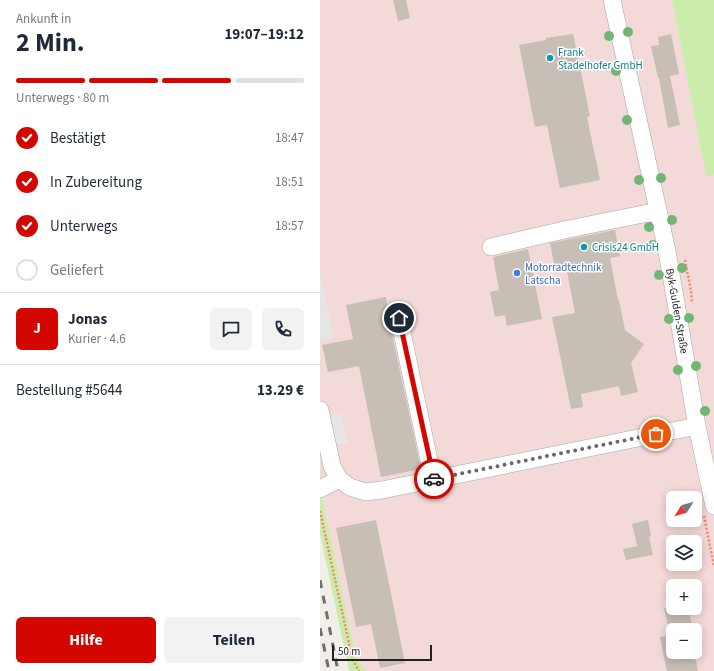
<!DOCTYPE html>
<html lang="de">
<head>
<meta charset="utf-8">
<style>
	body { margin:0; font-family:"Source Sans 3",sans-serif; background:#f2f2f3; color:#1f2937; height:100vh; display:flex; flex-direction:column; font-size:15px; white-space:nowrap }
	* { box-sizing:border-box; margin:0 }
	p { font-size:13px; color:#747a83 }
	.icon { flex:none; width:22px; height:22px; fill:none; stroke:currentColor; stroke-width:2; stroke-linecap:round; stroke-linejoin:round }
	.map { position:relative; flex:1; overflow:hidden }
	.drawer { display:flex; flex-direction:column; background:#fff; width:320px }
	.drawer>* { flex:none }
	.needle { width:26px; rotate:233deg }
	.fabs { position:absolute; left:346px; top:491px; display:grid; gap:8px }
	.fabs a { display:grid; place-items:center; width:36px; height:36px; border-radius:6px; background:#fff; box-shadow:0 2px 10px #0003; font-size:20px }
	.scale { position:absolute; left:12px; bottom:10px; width:100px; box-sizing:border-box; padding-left:4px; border:2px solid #212121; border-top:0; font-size:11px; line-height:14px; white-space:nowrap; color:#212121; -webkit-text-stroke:3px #fff; paint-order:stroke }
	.pin { position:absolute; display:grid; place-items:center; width:34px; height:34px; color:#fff; margin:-17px; border:2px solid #fff; border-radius:50%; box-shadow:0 1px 4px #0007 }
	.courier { position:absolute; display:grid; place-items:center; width:40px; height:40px; margin:-20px; border:3px solid #d30600; border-radius:50%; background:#fff; color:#222; box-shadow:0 1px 5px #0007 }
	.summary em { font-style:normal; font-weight:700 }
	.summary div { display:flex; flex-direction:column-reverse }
	.summary { display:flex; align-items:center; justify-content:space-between; height:68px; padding:0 16px }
	h1 { font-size:26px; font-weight:700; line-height:30px }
	.bar { display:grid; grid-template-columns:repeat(4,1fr); gap:6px 4px; align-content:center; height:48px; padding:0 16px }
	.bar i { height:5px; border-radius:3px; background:#e0e1e3 }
	.bar .current { background:#d30600 }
	.bar p { grid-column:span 4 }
	.line { display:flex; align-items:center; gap:10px; padding:0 16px; border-top:1px solid #e0e1e3 }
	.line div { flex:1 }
	.round { display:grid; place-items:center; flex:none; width:42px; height:42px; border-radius:6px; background:#f2f2f3 }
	ol { padding:0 16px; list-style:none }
	li { display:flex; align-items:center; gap:12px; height:44px }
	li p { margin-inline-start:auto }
	li .icon { padding:4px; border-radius:50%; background:#d30600; color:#fff; stroke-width:4 }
	li:last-child { color:#747a83 }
	li i { width:22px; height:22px; border:2px solid #e0e1e3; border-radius:50% }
	.cta { display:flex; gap:8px; margin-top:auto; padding:8px 16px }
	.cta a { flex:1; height:46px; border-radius:6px; background:#d30600; color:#fff; font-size:16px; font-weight:700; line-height:46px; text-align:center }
	.cta a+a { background:#f2f2f3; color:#1f2937 }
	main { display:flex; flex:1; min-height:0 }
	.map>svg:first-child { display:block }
</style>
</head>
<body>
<main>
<section class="drawer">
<div class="summary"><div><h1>2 Min.</h1><p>Ankunft in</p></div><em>19:07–19:12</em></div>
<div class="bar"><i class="current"></i><i class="current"></i><i class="current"></i><i></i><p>Unterwegs · 80 m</p></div>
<ol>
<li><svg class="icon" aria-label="check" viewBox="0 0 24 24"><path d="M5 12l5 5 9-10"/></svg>Bestätigt<p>18:47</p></li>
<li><svg class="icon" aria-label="check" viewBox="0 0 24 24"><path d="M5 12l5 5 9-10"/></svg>In Zubereitung<p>18:51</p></li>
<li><svg class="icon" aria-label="check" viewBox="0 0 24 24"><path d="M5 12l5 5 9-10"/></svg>Unterwegs<p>18:57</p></li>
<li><i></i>Geliefert</li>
</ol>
<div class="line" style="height:72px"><b class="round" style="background:#d30600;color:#fff">J</b><div><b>Jonas</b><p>Kurier · 4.6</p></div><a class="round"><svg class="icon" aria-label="chat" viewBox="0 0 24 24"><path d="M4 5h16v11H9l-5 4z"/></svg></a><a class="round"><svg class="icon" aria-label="phone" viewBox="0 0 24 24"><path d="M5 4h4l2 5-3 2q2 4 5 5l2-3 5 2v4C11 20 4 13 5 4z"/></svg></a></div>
<div class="line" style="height:52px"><div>Bestellung #5644</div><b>13.29 €</b></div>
<div class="cta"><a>Hilfe</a><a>Teilen</a></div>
</section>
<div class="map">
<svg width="394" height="671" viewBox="0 0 394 671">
	<rect width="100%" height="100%" fill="#f2efe8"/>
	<!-- commercial -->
	<path fill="#f3d9d7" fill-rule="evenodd" d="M 0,0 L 352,0 L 386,175 L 394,175 L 394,671 L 46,671 L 41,664 L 35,652 L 0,487 ZM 353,498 L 375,498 L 375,520 L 353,520 ZM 353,542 L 375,542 L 375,564 L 353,564 ZM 353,586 L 375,586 L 375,608 L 353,608 ZM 353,630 L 375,630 L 375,652 L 353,652 Z"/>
	<!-- grass -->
	<g fill="#caedac">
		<path d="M 352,0 L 394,0 L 394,175 L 386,176 Z"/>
		<path d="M 0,487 L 35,652 L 41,664 L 46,671 L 29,671 L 0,533 Z"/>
	</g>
	<!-- parking -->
	<g fill="#e5e5e5">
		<path d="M 0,272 L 14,338 L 0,341 Z"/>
		<path d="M 21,413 L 28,443 L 16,445 L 9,415 Z"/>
	</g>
	<!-- building -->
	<g fill="#c7beb6">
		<path d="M 73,0 L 86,0 L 90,18 L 78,21 Z"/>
		<path d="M 253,34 L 270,116 L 267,117 L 280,180 L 240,188 L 227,125 L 215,127 L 199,45 L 226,40 L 226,38 Z"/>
		<path d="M 351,34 L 359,74 L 350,76 L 360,125 L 348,128 L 339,78 L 338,78 L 331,46 L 339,45 L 338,37 Z"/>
		<path d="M 295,230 L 300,256 L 290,258 L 298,300 L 299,300 L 305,330 L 324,344 L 311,363 L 318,392 L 301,396 L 299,386 L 261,394 L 263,407 L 251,409 L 232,317 L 255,313 L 246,267 L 235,269 L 230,243 Z"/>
		<path d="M 208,249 L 222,319 L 187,326 L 185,315 L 175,317 L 170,292 L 179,290 L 173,257 Z"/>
		<path d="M 66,297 L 69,316 L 69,320 L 101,469 L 61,477 L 39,366 L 8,372 L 2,345 L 33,339 L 26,305 Z"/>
		<path d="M 56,520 L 85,663 L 60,668 L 51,624 L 36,627 L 16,528 Z"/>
		<path d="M 328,520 L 331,536 L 329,537 L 333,555 L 306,560 L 303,549 L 317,546 L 312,524 Z"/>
		<path d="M 344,608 L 368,608 L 373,630 L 349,630 Z"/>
		<path d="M 353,635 L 353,652 L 374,652 L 378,671 L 347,671 L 340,637 Z"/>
	</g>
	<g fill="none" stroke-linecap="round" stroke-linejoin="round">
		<!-- minor casing -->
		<g stroke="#a8a8a8" stroke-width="18">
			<g id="minor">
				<path d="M 292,0 L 347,251 L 377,426 L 394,506"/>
				<path d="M 171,247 L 244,230 L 323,214 L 338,212"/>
				<path d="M 79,318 L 113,479"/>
				<path d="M 0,410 L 12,466 L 19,479 L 30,487 L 45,492 L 62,490 L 377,426"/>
				<path d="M 0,489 L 19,479"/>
			</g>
		</g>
		<!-- path -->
		<g stroke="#ff7f6c" stroke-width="2.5" stroke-dasharray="2 2" stroke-linecap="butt">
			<path d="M 365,260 L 371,291 L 372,302"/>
			<path d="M 0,511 L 30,648 L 34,662 L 39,671"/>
			<path d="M 384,516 L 394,566"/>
		</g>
		<!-- minor -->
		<use href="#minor" stroke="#fff" stroke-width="17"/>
		<!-- rail -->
		<g stroke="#6f6f6f" stroke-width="3" stroke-dasharray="8 8" stroke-linecap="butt">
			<path d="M 0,580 L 18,671"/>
			<path d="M 0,628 L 9,671"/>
		</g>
	</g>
	<!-- trees -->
	<g fill="#71b674">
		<circle cx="308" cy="32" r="5"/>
		<circle cx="289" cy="36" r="5"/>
		<circle cx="296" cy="71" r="5"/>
		<circle cx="307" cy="120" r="5"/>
		<circle cx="341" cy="178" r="5"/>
		<circle cx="319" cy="180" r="5"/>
		<circle cx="352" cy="220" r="5"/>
		<circle cx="329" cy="227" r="5"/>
		<circle cx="333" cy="245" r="5"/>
		<circle cx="362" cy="268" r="5"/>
		<circle cx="339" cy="275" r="5"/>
		<circle cx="369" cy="318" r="5"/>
		<circle cx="349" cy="319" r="5"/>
		<circle cx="376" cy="366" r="5"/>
		<circle cx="358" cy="370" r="5"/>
		<circle cx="385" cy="411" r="5"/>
	</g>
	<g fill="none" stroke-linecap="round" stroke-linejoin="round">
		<!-- done -->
		<path stroke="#6a6967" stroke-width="4" stroke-dasharray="0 7.2" d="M 114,479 L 336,434"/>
		<!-- route -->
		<path stroke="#d30600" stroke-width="5" d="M 79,318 L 114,479"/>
	</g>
	<!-- markers -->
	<g fill="#0f9aa8" stroke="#fff" stroke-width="1.5">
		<circle cx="230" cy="58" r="4"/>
		<circle cx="264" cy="247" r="4"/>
	</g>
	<circle fill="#3f7fe0" stroke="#fff" stroke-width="1.5" cx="197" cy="273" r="4"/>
	<g text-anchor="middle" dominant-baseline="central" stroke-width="3" stroke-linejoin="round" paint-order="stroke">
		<!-- culture labels -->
		<g font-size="11" fill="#0d838f" stroke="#fff" text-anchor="start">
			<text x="238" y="52">Frank<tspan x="238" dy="13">Stadelhofer GmbH</tspan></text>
			<text x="272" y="247">Crisis24 GmbH</text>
		</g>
		<!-- shop labels -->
		<g font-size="11" fill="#366cbe" stroke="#fff" text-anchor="start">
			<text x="205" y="267">Motorradtechnik<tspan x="205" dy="13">Latscha</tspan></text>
		</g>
		<!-- street labels -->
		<g font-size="11" fill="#212121" stroke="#fff">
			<text transform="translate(357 311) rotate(80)">Byk-Gulden-Straße</text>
		</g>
	</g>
</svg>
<div class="fabs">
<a><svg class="needle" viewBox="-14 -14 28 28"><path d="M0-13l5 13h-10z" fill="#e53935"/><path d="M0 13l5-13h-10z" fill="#747a83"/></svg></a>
<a><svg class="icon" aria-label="layers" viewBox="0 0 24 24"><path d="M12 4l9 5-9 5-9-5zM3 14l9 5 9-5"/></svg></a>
<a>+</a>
<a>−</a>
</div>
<div class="scale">50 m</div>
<div class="pin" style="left:336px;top:434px;background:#ea580c"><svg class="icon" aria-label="bag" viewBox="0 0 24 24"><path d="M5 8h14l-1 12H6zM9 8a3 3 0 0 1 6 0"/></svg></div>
<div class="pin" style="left:79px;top:318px;background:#1f2937"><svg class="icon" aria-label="home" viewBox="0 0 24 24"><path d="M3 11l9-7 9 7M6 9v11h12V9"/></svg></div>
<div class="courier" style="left:114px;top:479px"><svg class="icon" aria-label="car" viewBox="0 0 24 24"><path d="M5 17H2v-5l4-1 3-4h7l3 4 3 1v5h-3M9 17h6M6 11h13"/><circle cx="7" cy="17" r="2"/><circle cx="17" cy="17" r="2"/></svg></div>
</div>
</main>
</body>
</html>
